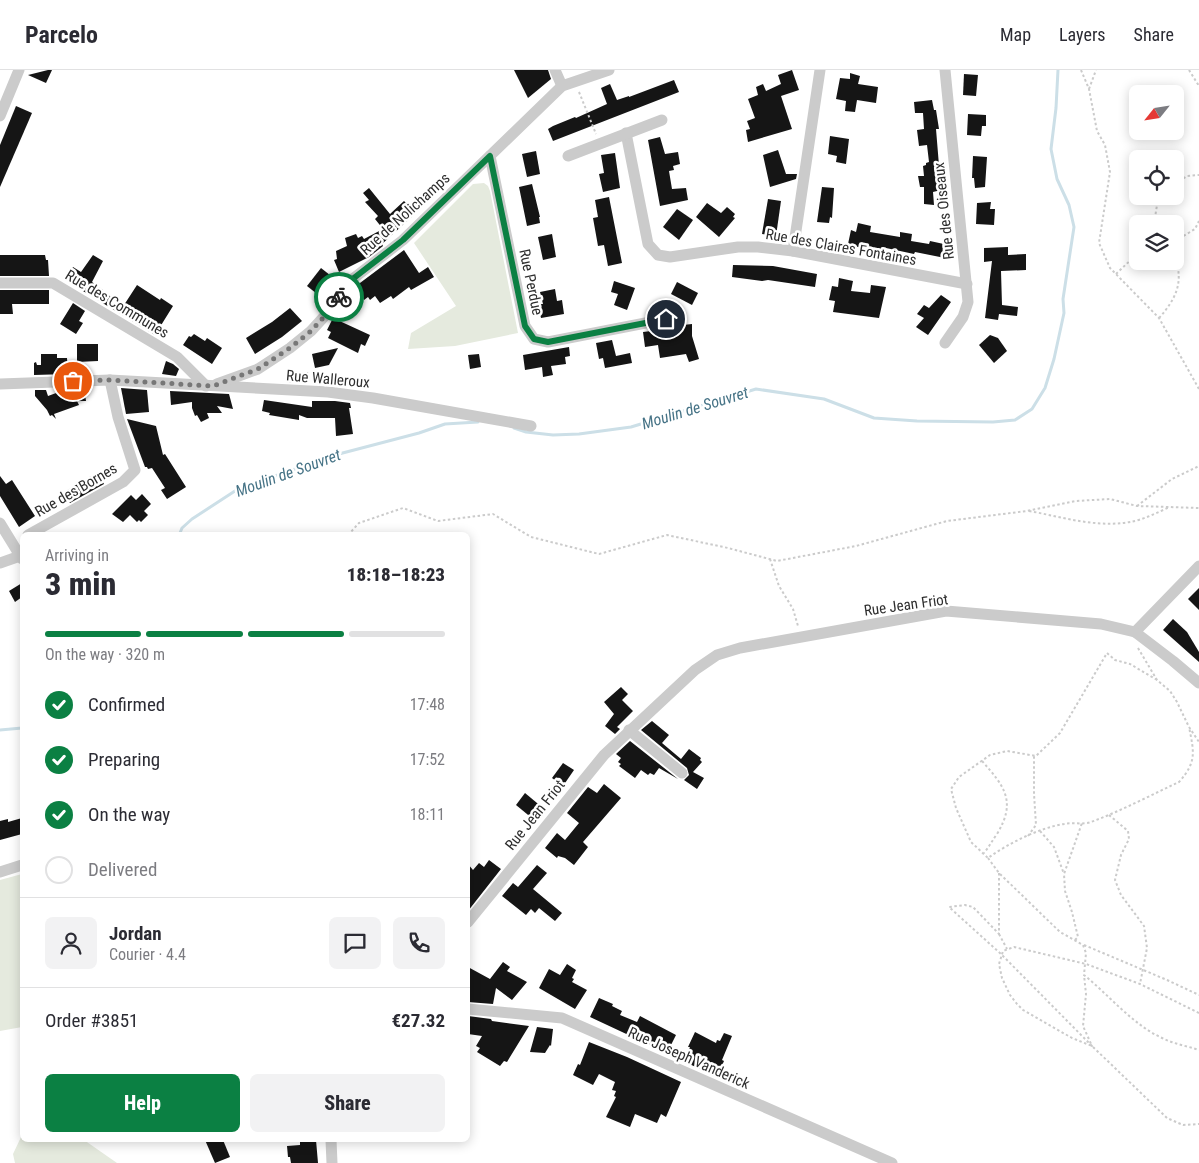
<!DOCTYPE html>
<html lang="en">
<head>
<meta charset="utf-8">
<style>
	body { margin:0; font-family:"Roboto Condensed",sans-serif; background:#f2f2f3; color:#2b2b33; height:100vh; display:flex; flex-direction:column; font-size:19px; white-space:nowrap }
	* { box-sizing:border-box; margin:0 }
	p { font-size:16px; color:#7c7c81 }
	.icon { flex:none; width:28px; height:28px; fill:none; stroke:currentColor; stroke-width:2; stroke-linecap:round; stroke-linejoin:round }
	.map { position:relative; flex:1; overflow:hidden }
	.side { position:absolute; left:20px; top:462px; width:450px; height:610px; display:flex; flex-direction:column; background:#fff; border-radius:8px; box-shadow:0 2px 12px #0003 }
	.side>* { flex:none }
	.needle { width:32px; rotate:240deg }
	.fabs { position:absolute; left:1129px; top:15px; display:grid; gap:10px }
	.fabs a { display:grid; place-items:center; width:55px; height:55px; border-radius:8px; background:#fff; box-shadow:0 2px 12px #0003; font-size:25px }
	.pin { position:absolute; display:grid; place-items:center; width:42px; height:42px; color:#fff; margin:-21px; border:2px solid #fff; border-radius:50%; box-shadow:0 1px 5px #0007 }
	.courier { position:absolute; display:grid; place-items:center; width:50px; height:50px; margin:-25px; border:4px solid #0b8043; border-radius:50%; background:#fff; color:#222; box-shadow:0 1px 6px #0007 }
	.overview em { font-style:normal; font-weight:800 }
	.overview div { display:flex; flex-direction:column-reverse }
	.overview { display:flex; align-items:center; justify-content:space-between; height:85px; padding:0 25px }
	h1 { font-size:32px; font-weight:800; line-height:38px }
	.bar { display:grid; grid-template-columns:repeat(4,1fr); gap:8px 5px; align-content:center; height:60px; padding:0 25px }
	.bar i { height:6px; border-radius:4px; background:#e1e1e2 }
	.bar .selected { background:#0b8043 }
	.bar p { grid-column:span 4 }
	.line { display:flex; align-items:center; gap:12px; padding:0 25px; border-top:1px solid #e1e1e2 }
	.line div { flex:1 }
	.round { display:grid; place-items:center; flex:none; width:52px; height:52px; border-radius:8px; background:#f2f2f3 }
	ol { padding:0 25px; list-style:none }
	li { display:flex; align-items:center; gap:15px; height:55px }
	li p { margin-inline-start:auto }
	li .icon { padding:5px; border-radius:50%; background:#0b8043; color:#fff; stroke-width:4 }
	li:last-child { color:#7c7c81 }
	li i { width:28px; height:28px; border:2px solid #e1e1e2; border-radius:50% }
	.action { display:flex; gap:10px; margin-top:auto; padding:10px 25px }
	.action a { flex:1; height:58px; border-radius:8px; background:#0b8043; color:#fff; font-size:20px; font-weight:800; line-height:58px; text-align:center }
	.action a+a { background:#f2f2f3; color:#2b2b33 }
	header { display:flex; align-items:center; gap:30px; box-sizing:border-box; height:70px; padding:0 25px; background:#fff; border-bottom:1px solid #e1e1e2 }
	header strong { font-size:24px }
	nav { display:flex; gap:28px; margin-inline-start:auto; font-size:18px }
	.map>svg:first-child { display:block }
</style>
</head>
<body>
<header>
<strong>Parcelo</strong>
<nav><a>Map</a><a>Layers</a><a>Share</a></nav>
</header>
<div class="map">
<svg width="1199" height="1093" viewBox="0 0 1199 1093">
	<rect width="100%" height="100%" fill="#fff"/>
	<!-- green -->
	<g fill="#e5eade">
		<path d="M 484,113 L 488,116 L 490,121 L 518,263 L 455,276 L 408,279 L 411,263 L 456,236 L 414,173 L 473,114 Z"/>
		<path d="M 22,804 L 22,957 L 0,961 L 0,810 Z"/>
		<path d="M 22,1065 L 22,1070 L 84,1070 L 117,1093 L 15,1093 L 13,1084 Z"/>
	</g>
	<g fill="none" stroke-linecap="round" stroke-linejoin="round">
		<!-- stream -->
		<g stroke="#ccdfe7" stroke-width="3">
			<path d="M 514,358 L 526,362 L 553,365 L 579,364 L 631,357 L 756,319 L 824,329 L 874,348 L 917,351 L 993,352 L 1015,350 L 1032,339 L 1045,318 L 1054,289 L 1064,243 L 1063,229 L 1074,157 L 1069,135 L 1057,109 L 1051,79 L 1056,38 L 1058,0"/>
			<path d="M 181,465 L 180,463 L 182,458 L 192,449 L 238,419 L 335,385 L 419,363 L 445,354 L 478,352"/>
			<path d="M 0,660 L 22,658"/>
		</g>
	</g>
	<!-- building -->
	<g fill="#151515">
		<path d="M 48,0 L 52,0 L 46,13 L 28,5 Z"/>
		<path d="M 514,0 L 548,0 L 551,9 L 528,28 Z"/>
		<path d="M 792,0 L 799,20 L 781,26 L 792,59 L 748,72 L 746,60 L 750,59 L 747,51 L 755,48 L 748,29 L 758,25 L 756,17 L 763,14 L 766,21 L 781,14 L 778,5 Z"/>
		<path d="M 850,3 L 860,6 L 858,14 L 878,17 L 876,33 L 857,30 L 855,42 L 845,41 L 846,31 L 836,29 L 840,8 L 850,9 Z"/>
		<path d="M 964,4 L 978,5 L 976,26 L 963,25 Z"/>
		<path d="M 674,10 L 679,22 L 553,71 L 548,59 L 553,56 L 575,47 L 576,48 L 607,34 L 601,18 L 610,14 L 617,30 L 629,26 L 629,27 Z"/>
		<path d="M 932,30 L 934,40 L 936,40 L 939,59 L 936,59 L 941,120 L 933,122 L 934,135 L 924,134 L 924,117 L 920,117 L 918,106 L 924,106 L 923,96 L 926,95 L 926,93 L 929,92 L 927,75 L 919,76 L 917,60 L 924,59 L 923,43 L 915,43 L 914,32 Z"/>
		<path d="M 16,36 L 32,43 L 0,117 L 0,75 Z"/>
		<path d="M 968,44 L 986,45 L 986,56 L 982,56 L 981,66 L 967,65 Z"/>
		<path d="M 830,66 L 849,69 L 846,94 L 836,92 L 837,86 L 828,84 Z"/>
		<path d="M 660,67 L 665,84 L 678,82 L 680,94 L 673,96 L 674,100 L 669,101 L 672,119 L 686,118 L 688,130 L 660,136 L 648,70 Z"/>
		<path d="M 778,80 L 786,104 L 797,104 L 796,109 L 770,117 L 763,85 Z"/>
		<path d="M 536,81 L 540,104 L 527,107 L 522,84 Z"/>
		<path d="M 615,83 L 620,118 L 603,122 L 599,104 L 604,103 L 601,85 Z"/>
		<path d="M 973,86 L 987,87 L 985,117 L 975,118 L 974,108 L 972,108 Z"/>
		<path d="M 532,114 L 540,147 L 539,147 L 540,153 L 527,156 L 519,117 Z"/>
		<path d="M 822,117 L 834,118 L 832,148 L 830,147 L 829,153 L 817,152 Z"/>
		<path d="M 369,118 L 390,144 L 404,131 L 416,143 L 382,174 L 383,176 L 369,187 L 339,202 L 334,190 L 337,189 L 336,181 L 347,176 L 345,168 L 356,164 L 358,168 L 362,166 L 364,169 L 383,159 L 375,149 L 378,146 L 365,132 L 369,130 L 363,123 Z"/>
		<path d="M 609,127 L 622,193 L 608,196 L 604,175 L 598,176 L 593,148 L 598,147 L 595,130 Z"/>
		<path d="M 768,129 L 781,131 L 776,166 L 762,164 Z"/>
		<path d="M 991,132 L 990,139 L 995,139 L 994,155 L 976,154 L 977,133 Z"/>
		<path d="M 707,133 L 721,143 L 727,137 L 735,144 L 733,147 L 735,148 L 719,167 L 696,147 Z"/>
		<path d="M 677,139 L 693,150 L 679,170 L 663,157 Z"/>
		<path d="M 858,153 L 871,156 L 870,162 L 900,167 L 900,162 L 912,164 L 911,171 L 929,174 L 930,171 L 953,176 L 950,189 L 915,182 L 914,184 L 886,178 L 886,180 L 867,176 L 867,179 L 853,176 L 848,174 L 851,160 L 856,162 Z"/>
		<path d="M 552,164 L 556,187 L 543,190 L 538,167 Z"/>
		<path d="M 1008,177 L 1008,185 L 1026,184 L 1026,200 L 1001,201 L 1002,235 L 1018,237 L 1017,246 L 999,244 L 998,250 L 985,248 L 992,191 L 984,192 L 984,178 Z"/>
		<path d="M 404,180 L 419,203 L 428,197 L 434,207 L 411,220 L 409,217 L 393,229 L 391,226 L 380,233 L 375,226 L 370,230 L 368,227 L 364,230 L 362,225 L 360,227 L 354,218 L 356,216 Z"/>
		<path d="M 0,185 L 45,185 L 46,190 L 48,190 L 49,206 L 0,206 Z"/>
		<path d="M 93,185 L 103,191 L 92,212 L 103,220 L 102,221 L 124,235 L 137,215 L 160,230 L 161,228 L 173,236 L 155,265 L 65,210 L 73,197 L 81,202 Z"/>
		<path d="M 733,195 L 773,196 L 817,204 L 815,217 L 768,210 L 762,211 L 732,207 Z"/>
		<path d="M 321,198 L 335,209 L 321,227 L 307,216 Z"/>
		<path d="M 839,208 L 853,211 L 851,221 L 870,223 L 871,215 L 886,217 L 879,248 L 833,242 L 835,231 L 829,230 L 832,216 L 838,217 Z"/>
		<path d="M 614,211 L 635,218 L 627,240 L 614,235 L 618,224 L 611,222 Z"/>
		<path d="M 677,212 L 698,223 L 692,235 L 671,224 Z"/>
		<path d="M 555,219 L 557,231 L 562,230 L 564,244 L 541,248 L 538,234 L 543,234 L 540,222 Z"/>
		<path d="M 0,220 L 49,220 L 49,234 L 12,234 L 13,244 L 0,244 Z"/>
		<path d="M 941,225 L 951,232 L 928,265 L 916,257 L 924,248 L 917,244 L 924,235 L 929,238 Z"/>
		<path d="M 73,233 L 85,241 L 79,251 L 83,253 L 76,264 L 60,254 Z"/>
		<path d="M 290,238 L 302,251 L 282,267 L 255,284 L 246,268 L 272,252 Z"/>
		<path d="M 333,248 L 370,265 L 365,276 L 361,274 L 358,283 L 328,268 L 331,262 L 327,260 Z"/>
		<path d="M 692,254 L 692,266 L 699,289 L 689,292 L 686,284 L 660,288 L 658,275 L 645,277 L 643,262 L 683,257 L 683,255 Z"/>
		<path d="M 194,264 L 205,271 L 207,268 L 222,278 L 212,294 L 183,275 L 189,266 L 191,267 Z"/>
		<path d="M 990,265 L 998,268 L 1007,281 L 994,293 L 979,275 Z"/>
		<path d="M 612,270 L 616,286 L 630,283 L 632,293 L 605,298 L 603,288 L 599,289 L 596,273 Z"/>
		<path d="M 77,274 L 98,274 L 98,291 L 77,292 Z"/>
		<path d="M 569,277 L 570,286 L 565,287 L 566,294 L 551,296 L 553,305 L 543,307 L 542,297 L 525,300 L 523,285 Z"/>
		<path d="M 338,278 L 329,295 L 315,298 L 312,284 Z"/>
		<path d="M 41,284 L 57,284 L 57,288 L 67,288 L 68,304 L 34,305 L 34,293 L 36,292 L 37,295 L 41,295 Z"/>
		<path d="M 479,284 L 481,297 L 470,299 L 468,285 Z"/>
		<path d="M 166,291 L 173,294 L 179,299 L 176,306 L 162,304 Z"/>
		<path d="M 286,302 L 308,302 L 309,313 L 286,312 Z"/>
		<path d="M 84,318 L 86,331 L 77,331 L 79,335 L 54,344 L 56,349 L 52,345 L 50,346 L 47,340 L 35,326 L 35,320 L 46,320 L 48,326 L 67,319 Z"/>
		<path d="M 121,318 L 147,320 L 149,342 L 126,344 Z"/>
		<path d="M 170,321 L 229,324 L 233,339 L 217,336 L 222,343 L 207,343 L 209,348 L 201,352 L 197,345 L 195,346 L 192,338 L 192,332 L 171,335 Z"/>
		<path d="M 264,330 L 312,337 L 312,331 L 335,331 L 350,333 L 351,338 L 349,338 L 353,364 L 336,366 L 335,348 L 307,348 L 299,345 L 299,350 L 269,345 L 270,343 L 262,341 Z"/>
		<path d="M 127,349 L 156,356 L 163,385 L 165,384 L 186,417 L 167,429 L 161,420 L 165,418 L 152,398 L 148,399 L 147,397 L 145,397 Z"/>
		<path d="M 98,402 L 104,414 L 70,433 L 64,422 Z"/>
		<path d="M 0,406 L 6,414 L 12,410 L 35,446 L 19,457 L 0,426 Z"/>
		<path d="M 142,424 L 151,434 L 144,441 L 148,445 L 141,452 L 139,450 L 137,452 L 130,445 L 123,452 L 112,444 L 131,425 L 136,430 Z"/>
		<path d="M 22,513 L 22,527 L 15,532 L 9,521 Z"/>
		<path d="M 1199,518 L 1199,540 L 1188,529 Z"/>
		<path d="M 1173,549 L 1187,562 L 1199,582 L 1199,592 L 1163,560 Z"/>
		<path d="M 621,617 L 628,624 L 622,630 L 633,641 L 617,657 L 620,659 L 615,664 L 605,656 L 614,644 L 604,632 Z"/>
		<path d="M 652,651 L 669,665 L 662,673 L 681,689 L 689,679 L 701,688 L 700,690 L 702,692 L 693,702 L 704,708 L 697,719 L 684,710 L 689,705 L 687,698 L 641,660 Z"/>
		<path d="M 630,671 L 678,709 L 659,698 L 654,705 L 650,703 L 648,705 L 641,700 L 635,708 L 619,696 L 621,694 L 618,692 L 621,688 L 616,684 Z"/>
		<path d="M 563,693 L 574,700 L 563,716 L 552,708 Z"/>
		<path d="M 604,714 L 621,728 L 583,772 L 588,777 L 574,795 L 565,788 L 558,786 L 557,788 L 545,778 L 557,763 L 565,770 L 579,753 L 567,743 L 588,717 L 597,723 Z"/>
		<path d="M 525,723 L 543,738 L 533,749 L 516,735 Z"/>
		<path d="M 22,748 L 22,764 L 0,770 L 0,751 L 8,749 L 8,752 Z"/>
		<path d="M 489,790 L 501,799 L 468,841 L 468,794 L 473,800 L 479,793 L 484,797 Z"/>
		<path d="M 537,795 L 547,803 L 533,819 L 562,843 L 555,851 L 539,838 L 535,843 L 531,839 L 526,845 L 502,826 L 513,813 L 518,817 Z"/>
		<path d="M 503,892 L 510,897 L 507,901 L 527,912 L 512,930 L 496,918 L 493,934 L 468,932 L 468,897 L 490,909 Z"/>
		<path d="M 567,894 L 576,900 L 572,908 L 574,909 L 572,912 L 587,920 L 575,939 L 539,918 L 549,899 L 560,905 Z"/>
		<path d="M 599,928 L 613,934 L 612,936 L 622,941 L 620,945 L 637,952 L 640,946 L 676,965 L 667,983 L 590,947 Z"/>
		<path d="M 468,946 L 491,949 L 492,951 L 529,956 L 507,992 L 504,991 L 500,996 L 477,982 L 480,978 L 476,976 L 482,966 L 468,964 Z"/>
		<path d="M 537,957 L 553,959 L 551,976 L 550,975 L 545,983 L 530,982 Z"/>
		<path d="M 695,962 L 716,973 L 717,970 L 720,971 L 724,963 L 732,966 L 722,990 L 724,991 L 717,1007 L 683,991 L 690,977 L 688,977 Z"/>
		<path d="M 589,972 L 627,987 L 681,1012 L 666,1047 L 661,1044 L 657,1053 L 635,1044 L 630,1057 L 606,1047 L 616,1027 L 614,1026 L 616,1021 L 612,1020 L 615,1012 L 599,1004 L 593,1015 L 573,1005 L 578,994 L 580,995 Z"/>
		<path d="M 205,1070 L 223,1070 L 230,1087 L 215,1093 Z"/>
		<path d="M 300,1070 L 316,1070 L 318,1093 L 291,1093 L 290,1087 L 288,1087 L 287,1076 L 300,1075 Z"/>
	</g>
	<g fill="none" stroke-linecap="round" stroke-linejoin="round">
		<!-- path -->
		<g stroke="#cbcbcb" stroke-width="2" stroke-dasharray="2.5 2.5" stroke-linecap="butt">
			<path d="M 1081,0 L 1089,19 L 1097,61 L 1105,75 L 1110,102 L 1099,173 L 1110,198 L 1159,248 L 1199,319"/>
			<path d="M 1189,0 L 1199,16"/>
			<path d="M 1089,19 L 1096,0"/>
			<path d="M 579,22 L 596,64"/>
			<path d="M 1175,114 L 1187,106 L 1199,105"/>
			<path d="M 1154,154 L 1157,135 L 1162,126"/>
			<path d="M 1175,171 L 1195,159 L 1199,151"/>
			<path d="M 1116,204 L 1138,183"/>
			<path d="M 1159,248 C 1176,229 1184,212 1175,188"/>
			<path d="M 1137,436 L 1172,409 L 1199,396"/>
			<path d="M 1029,441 C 1063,447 1095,458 1130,452 C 1143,450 1158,442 1170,437"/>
			<path d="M 348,465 L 359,453 L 403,438 L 438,451 L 493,444 L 531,467 L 599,484 L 667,465 L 728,478 L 777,491 L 856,476 L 947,451 L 1027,441 L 1076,431 L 1110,429 L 1137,436 L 1199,438"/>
			<path d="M 770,489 L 779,516 L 793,539 L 798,556"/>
			<path d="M 1138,578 L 1157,610 L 1170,621 L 1177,632 L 1189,657 L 1199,672"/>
			<path d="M 1157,610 L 1130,594 L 1115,590 L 1107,583 L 1060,663 L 1036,686 L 1007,681 L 990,685 L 959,707 L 951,719 L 956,738 L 971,772 L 988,788 C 1009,773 1039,758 1064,754 C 1073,752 1083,755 1091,752 C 1121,741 1151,725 1179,712 C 1197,692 1194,682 1189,657"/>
			<path d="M 982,691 C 1004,716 1017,731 997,764 C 992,771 989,777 984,783"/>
			<path d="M 1109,745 L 1128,761 L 1129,769 L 1121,785 L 1115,810 L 1121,825 L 1144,856 L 1147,878 L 1140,914"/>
			<path d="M 1040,761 L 1054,777 L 1064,804"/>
			<path d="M 1028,766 L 1036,755 L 1034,724 L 1034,686"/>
			<path d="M 988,788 L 999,803 L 1060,862 L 1083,875 L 1086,883 L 1084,905 C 1110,926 1132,954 1162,968 C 1174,974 1187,976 1199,980"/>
			<path d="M 999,803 L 999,864 L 973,837 L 965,835 L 949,837 L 1001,884 L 1092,976 L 1083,956 L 1086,924 L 1084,905"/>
			<path d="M 999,864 L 1007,879"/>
			<path d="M 1075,870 L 1078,867 L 1072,842 L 1065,821 L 1064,804 L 1082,753"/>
			<path d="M 1084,875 L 1167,910 L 1199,925"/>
			<path d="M 1199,943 L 1140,914 L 1086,894 L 1014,877 L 1003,881 L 999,894 L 1002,908 L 1010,925 L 1017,934 L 1023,940 L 1072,968 L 1092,976 L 1167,1048 L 1183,1055 L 1199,1054"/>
		</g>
		<!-- minor -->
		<g stroke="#cbcbcb" stroke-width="11">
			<path d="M 555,0 L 562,16"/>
			<path d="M 0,46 L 19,0"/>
			<path d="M 626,63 L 648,174 L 658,185 L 670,187 L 738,177 L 758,177 L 793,181 L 967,214"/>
			<path d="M 490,86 L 525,256 L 534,269 L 548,272 L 666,249"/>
			<path d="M 568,86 L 662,50"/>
			<path d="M 793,181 L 820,0"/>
			<path d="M 0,213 L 53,213 L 177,287 L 206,316"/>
			<path d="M 945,273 L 963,247 L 968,232 L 945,0"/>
			<path d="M 0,314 L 110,310 L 328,322 L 373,328 L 531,356"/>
			<path d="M 217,314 L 258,299 L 290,278 L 311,261 L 332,238 L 350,211 L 403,170 L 562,16 L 609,0"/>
			<path d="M 0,453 L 22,489"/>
			<path d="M 28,465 L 123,412 L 135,400 L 118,347 L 110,310"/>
			<path d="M 0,493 L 20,486"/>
			<path d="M 1135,562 L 1199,496"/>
			<path d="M 629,660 L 682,703"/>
			<path d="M 0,802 L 22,795"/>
			<path d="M 468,852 L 604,685 L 695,600 L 717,585 L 740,578 L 946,541 L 1101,554 L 1135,562 L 1173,591 L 1199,613"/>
			<path d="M 468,939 L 562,948 L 892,1093"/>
			<path d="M 331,1070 L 332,1093"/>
		</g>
	</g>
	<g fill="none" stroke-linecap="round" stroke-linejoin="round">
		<!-- done -->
		<path stroke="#777" stroke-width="5" stroke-dasharray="0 9" d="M 73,311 L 110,310 L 213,316 L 258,299 L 290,278 L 311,261 L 332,238 L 339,227"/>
		<!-- route -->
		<path stroke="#0b8043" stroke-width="6" d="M 339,227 L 350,211 L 403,170 L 490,86 L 525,256 L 534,269 L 548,272 L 666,249"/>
	</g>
	<g text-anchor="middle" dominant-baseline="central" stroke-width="5" stroke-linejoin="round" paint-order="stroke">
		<!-- street labels -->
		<g font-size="15" fill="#2e2e2e" stroke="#fff">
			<text transform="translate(944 141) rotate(-96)">Rue des Oiseaux</text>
			<text transform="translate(405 144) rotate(-42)">Rue de Nolichamps</text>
			<text transform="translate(841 177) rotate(10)">Rue des Claires Fontaines</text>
			<text transform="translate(531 212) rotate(78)">Rue Perdue</text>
			<text transform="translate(117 234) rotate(31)">Rue des Communes</text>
			<text transform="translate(328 309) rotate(5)">Rue Walleroux</text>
			<text transform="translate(76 420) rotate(-30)">Rue des Bornes</text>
			<text transform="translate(906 535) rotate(-8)">Rue Jean Friot</text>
			<text transform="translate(535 745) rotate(-51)">Rue Jean Friot</text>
			<text transform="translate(689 988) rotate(24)">Rue Joseph Vanderick</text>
		</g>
		<!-- water labels -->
		<g font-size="16" font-style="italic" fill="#467386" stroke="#fff">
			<text transform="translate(695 338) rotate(-17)">Moulin de Souvret</text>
			<text transform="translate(288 403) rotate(-20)">Moulin de Souvret</text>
		</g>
	</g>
</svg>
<div class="fabs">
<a><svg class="needle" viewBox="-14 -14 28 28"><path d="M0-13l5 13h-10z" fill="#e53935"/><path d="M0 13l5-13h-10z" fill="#7c7c81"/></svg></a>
<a><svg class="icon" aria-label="locate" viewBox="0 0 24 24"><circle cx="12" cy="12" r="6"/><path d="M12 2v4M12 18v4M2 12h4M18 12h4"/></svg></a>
<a><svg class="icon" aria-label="layers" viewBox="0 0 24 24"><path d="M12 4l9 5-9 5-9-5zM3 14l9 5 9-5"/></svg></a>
</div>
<div class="pin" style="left:73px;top:311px;background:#ea580c"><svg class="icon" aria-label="bag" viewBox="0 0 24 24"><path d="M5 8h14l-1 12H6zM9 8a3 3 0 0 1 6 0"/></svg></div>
<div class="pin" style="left:666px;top:249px;background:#1f2937"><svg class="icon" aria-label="home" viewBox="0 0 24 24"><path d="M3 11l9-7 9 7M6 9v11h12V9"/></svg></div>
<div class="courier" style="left:339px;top:227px"><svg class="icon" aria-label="bike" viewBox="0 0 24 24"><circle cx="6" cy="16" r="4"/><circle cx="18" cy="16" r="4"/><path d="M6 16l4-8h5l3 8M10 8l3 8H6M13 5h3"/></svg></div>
<section class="side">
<div class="overview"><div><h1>3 min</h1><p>Arriving in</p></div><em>18:18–18:23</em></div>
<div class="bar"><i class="selected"></i><i class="selected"></i><i class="selected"></i><i></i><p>On the way · 320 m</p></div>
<ol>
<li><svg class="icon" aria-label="check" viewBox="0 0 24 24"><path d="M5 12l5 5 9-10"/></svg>Confirmed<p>17:48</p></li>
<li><svg class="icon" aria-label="check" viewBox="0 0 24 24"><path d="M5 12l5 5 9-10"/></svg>Preparing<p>17:52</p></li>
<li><svg class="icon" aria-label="check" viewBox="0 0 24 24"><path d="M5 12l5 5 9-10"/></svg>On the way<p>18:11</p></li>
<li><i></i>Delivered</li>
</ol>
<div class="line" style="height:90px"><a class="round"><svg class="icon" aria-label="person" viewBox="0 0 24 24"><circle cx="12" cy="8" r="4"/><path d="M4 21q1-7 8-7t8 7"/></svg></a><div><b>Jordan</b><p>Courier · 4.4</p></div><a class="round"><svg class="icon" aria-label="chat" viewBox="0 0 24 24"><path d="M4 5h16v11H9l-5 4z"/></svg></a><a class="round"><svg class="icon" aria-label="phone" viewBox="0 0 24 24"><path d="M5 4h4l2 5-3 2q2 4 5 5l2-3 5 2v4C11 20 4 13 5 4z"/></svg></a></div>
<div class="line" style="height:65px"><div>Order #3851</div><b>€27.32</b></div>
<div class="action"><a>Help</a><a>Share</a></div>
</section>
</div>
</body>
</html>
